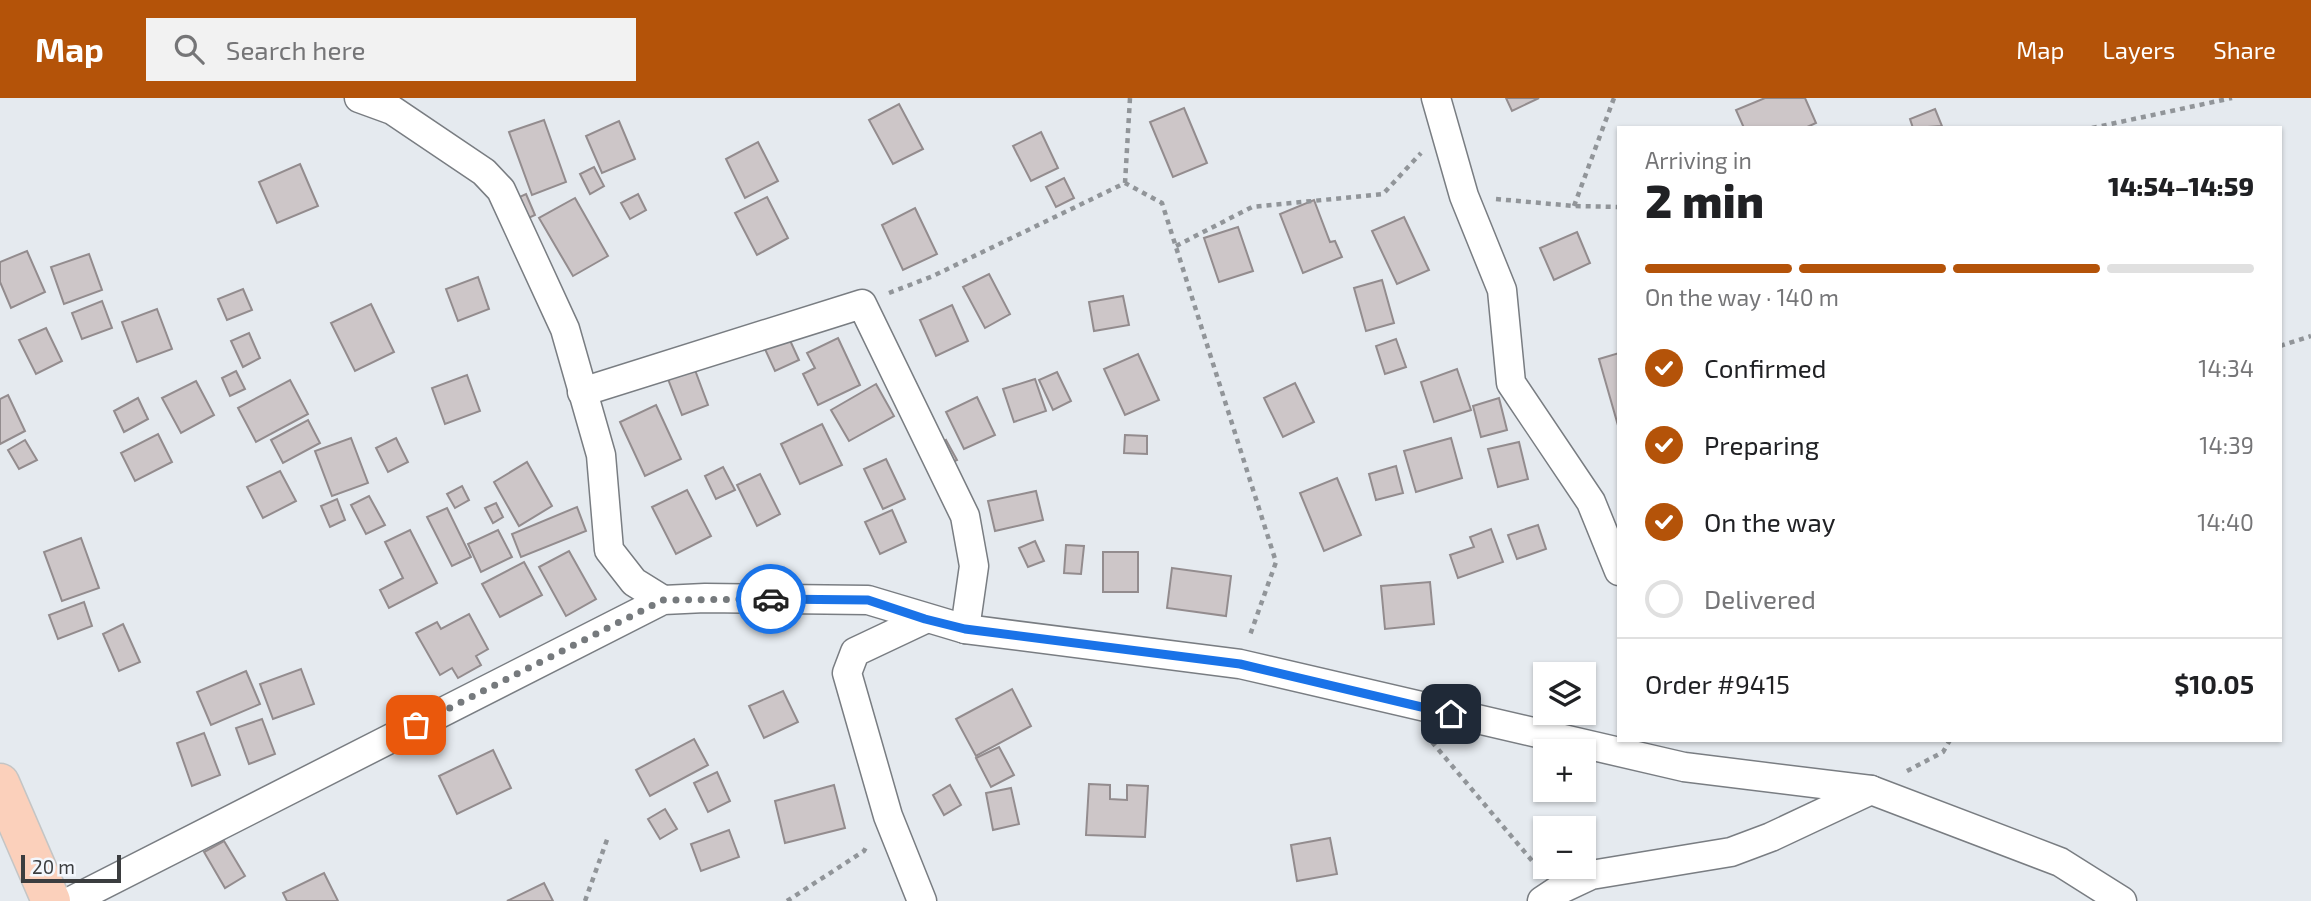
<!DOCTYPE html>
<html lang="en">
<head>
<meta charset="utf-8">
<style>
	body { margin:0; font-family:"Exo 2",sans-serif; background:#f2f2f2; color:#202124; height:100vh; display:flex; flex-direction:column; font-size:26px; white-space:nowrap }
	* { box-sizing:border-box; margin:0 }
	p { font-size:23px; color:#757577 }
	.icon { flex:none; width:38px; height:38px; fill:none; stroke:currentColor; stroke-width:2; stroke-linecap:round; stroke-linejoin:round }
	.map { position:relative; flex:1; overflow:hidden }
	.panel { position:absolute; left:1617px; top:28px; width:665px; height:616px; display:flex; flex-direction:column; background:#fff; border-radius:0px; box-shadow:0 2px 5px #0004 }
	.panel>* { flex:none }
	.tools { position:absolute; left:1533px; top:564px; display:grid; gap:14px }
	.tools a { display:grid; place-items:center; width:63px; height:63px; border-radius:0px; background:#fff; box-shadow:0 2px 5px #0004; font-size:35px }
	.scale { position:absolute; left:21px; bottom:18px; width:100px; box-sizing:border-box; padding-left:7px; border:4px solid #3b3d3f; border-top:0; font-size:19px; line-height:24px; white-space:nowrap; color:#3b3d3f; -webkit-text-stroke:5px #f3f7fd; paint-order:stroke }
	.pin { position:absolute; display:grid; place-items:center; width:60px; height:60px; color:#fff; margin:-30px; border-radius:14px; box-shadow:0 4px 10px #0006 }
	.courier { position:absolute; display:grid; place-items:center; width:70px; height:70px; margin:-35px; border:5px solid #1a73e8; border-radius:50%; background:#fff; color:#222; box-shadow:0 2px 9px #0007 }
	.overview em { font-style:normal; font-weight:800 }
	.overview div { display:flex; flex-direction:column-reverse }
	.overview { display:flex; align-items:center; justify-content:space-between; height:119px; padding:0 28px }
	h1 { font-size:46px; font-weight:800; line-height:52px }
	.bar { display:grid; grid-template-columns:repeat(4,1fr); gap:10px 7px; align-content:center; height:84px; padding:0 28px }
	.bar i { height:9px; border-radius:5px; background:#e0e0e0 }
	.bar .on { background:#b45309 }
	.bar p { grid-column:span 4 }
	.line { display:flex; align-items:center; gap:18px; padding:0 28px; border-top:2px solid #e0e0e0 }
	.line div { flex:1 }
	ol { padding:0 28px; list-style:none }
	li { display:flex; align-items:center; gap:21px; height:77px }
	li p { margin-inline-start:auto }
	li .icon { padding:7px; border-radius:50%; background:#b45309; color:#fff; stroke-width:4 }
	li:last-child { color:#757577 }
	li i { width:38px; height:38px; border:4px solid #e0e0e0; border-radius:50% }
	header { display:flex; align-items:center; gap:42px; box-sizing:border-box; height:98px; padding:0 35px; background:#b45309; color:#fff }
	header strong { font-size:33px }
	nav { display:flex; gap:38px; margin-inline-start:auto; font-size:24px }
	.search { width:490px; height:63px; background:#f2f2f2; display:flex; align-items:center; gap:18px; box-sizing:border-box; padding:0 24px; border-radius:0px; color:#757577; font-size:26px }
	.map>svg:first-child { display:block }
</style>
</head>
<body>
<header>
<strong>Map</strong>
<div class="search"><svg class="icon" aria-label="search" viewBox="0 0 24 24"><circle cx="10" cy="10" r="6"/><path d="M15 15l6 6"/></svg>Search here</div>
<nav><a>Map</a><a>Layers</a><a>Share</a></nav>
</header>
<div class="map">
<svg width="2311" height="803" viewBox="0 0 2311 803">
	<rect width="100%" height="100%" fill="#e5eaef"/>
	<!-- building -->
	<g fill="#cdc6c8" stroke="#938c8e" stroke-width="2">
		<path d="M 1506,0 L 1539,0 L 1512,13 Z"/>
		<path d="M 1765,0 L 1805,0 L 1816,25 L 1805,30 L 1744,30 L 1736,12 Z"/>
		<path d="M 899,6 L 923,51 L 893,66 L 869,22 Z"/>
		<path d="M 1184,10 L 1207,65 L 1173,79 L 1150,24 Z"/>
		<path d="M 1935,11 L 1942,28 L 1913,30 L 1910,21 Z"/>
		<path d="M 544,22 L 566,84 L 532,97 L 509,34 Z"/>
		<path d="M 619,23 L 635,61 L 602,75 L 586,38 Z"/>
		<path d="M 1041,34 L 1058,70 L 1031,83 L 1013,48 Z"/>
		<path d="M 758,44 L 778,83 L 745,100 L 726,61 Z"/>
		<path d="M 300,66 L 318,108 L 277,125 L 259,84 Z"/>
		<path d="M 594,69 L 604,88 L 590,96 L 580,76 Z"/>
		<path d="M 1064,80 L 1074,100 L 1056,109 L 1046,89 Z"/>
		<path d="M 526,96 L 535,117 L 522,123 L 513,102 Z"/>
		<path d="M 638,96 L 646,112 L 630,121 L 621,105 Z"/>
		<path d="M 767,99 L 788,140 L 757,157 L 735,115 Z"/>
		<path d="M 575,100 L 608,158 L 573,178 L 539,120 Z"/>
		<path d="M 1314,102 L 1330,144 L 1335,143 L 1342,159 L 1303,175 L 1280,116 Z"/>
		<path d="M 915,110 L 937,156 L 903,172 L 882,127 Z"/>
		<path d="M 1404,119 L 1429,172 L 1397,186 L 1372,133 Z"/>
		<path d="M 1238,129 L 1253,173 L 1219,184 L 1204,140 Z"/>
		<path d="M 1577,134 L 1590,165 L 1554,182 L 1540,150 Z"/>
		<path d="M 27,153 L 45,194 L 11,210 L 0,184 L 0,164 Z"/>
		<path d="M 89,156 L 102,192 L 64,206 L 51,169 Z"/>
		<path d="M 989,176 L 1010,216 L 985,230 L 963,189 Z"/>
		<path d="M 478,179 L 489,211 L 458,223 L 446,191 Z"/>
		<path d="M 1382,182 L 1394,225 L 1366,233 L 1354,190 Z"/>
		<path d="M 243,191 L 252,212 L 227,222 L 218,201 Z"/>
		<path d="M 1123,198 L 1129,227 L 1094,233 L 1089,204 Z"/>
		<path d="M 102,203 L 112,230 L 82,241 L 72,215 Z"/>
		<path d="M 371,206 L 394,254 L 355,273 L 331,225 Z"/>
		<path d="M 952,207 L 968,243 L 936,258 L 920,222 Z"/>
		<path d="M 157,211 L 172,251 L 137,264 L 122,224 Z"/>
		<path d="M 46,230 L 62,263 L 36,276 L 19,242 Z"/>
		<path d="M 249,235 L 260,260 L 243,269 L 231,243 Z"/>
		<path d="M 788,238 L 799,262 L 775,273 L 764,249 Z"/>
		<path d="M 838,240 L 860,287 L 818,307 L 803,276 L 815,270 L 807,255 Z"/>
		<path d="M 1396,241 L 1406,269 L 1385,276 L 1376,248 Z"/>
		<path d="M 1619,255 L 1619,331 L 1599,261 Z"/>
		<path d="M 1138,256 L 1159,302 L 1125,317 L 1104,271 Z"/>
		<path d="M 1457,271 L 1471,312 L 1434,324 L 1421,284 Z"/>
		<path d="M 695,272 L 708,307 L 682,317 L 668,281 Z"/>
		<path d="M 236,273 L 245,291 L 230,298 L 222,280 Z"/>
		<path d="M 1057,274 L 1071,303 L 1053,312 L 1039,282 Z"/>
		<path d="M 467,277 L 480,313 L 445,326 L 432,290 Z"/>
		<path d="M 1035,281 L 1046,313 L 1014,324 L 1003,291 Z"/>
		<path d="M 290,282 L 308,316 L 256,344 L 238,310 Z"/>
		<path d="M 196,283 L 214,317 L 181,335 L 162,300 Z"/>
		<path d="M 1295,285 L 1314,324 L 1283,339 L 1264,300 Z"/>
		<path d="M 876,286 L 894,318 L 849,343 L 831,312 Z"/>
		<path d="M 8,297 L 25,333 L 0,346 L 0,301 Z"/>
		<path d="M 977,299 L 995,337 L 964,351 L 946,314 Z"/>
		<path d="M 138,300 L 148,321 L 124,334 L 114,313 Z"/>
		<path d="M 1499,300 L 1507,332 L 1481,339 L 1473,308 Z"/>
		<path d="M 656,307 L 681,361 L 645,378 L 620,324 Z"/>
		<path d="M 308,322 L 320,345 L 283,365 L 271,342 Z"/>
		<path d="M 822,326 L 842,367 L 800,386 L 781,346 Z"/>
		<path d="M 158,336 L 172,364 L 135,383 L 121,355 Z"/>
		<path d="M 1125,337 L 1147,338 L 1147,356 L 1124,355 Z"/>
		<path d="M 351,340 L 368,385 L 332,398 L 315,353 Z"/>
		<path d="M 396,340 L 408,364 L 388,374 L 376,350 Z"/>
		<path d="M 1451,340 L 1462,380 L 1416,394 L 1404,353 Z"/>
		<path d="M 25,342 L 37,362 L 19,371 L 8,352 Z"/>
		<path d="M 946,342 L 957,362 L 944,368 L 934,349 Z"/>
		<path d="M 1519,344 L 1528,381 L 1498,389 L 1488,351 Z"/>
		<path d="M 886,361 L 905,401 L 883,411 L 864,371 Z"/>
		<path d="M 527,364 L 552,408 L 519,428 L 494,384 Z"/>
		<path d="M 1396,368 L 1403,395 L 1376,402 L 1369,376 Z"/>
		<path d="M 723,369 L 735,392 L 716,401 L 705,378 Z"/>
		<path d="M 280,373 L 296,403 L 263,420 L 247,389 Z"/>
		<path d="M 760,376 L 780,416 L 757,428 L 737,387 Z"/>
		<path d="M 1337,380 L 1361,437 L 1324,453 L 1300,395 Z"/>
		<path d="M 462,388 L 469,402 L 455,410 L 447,396 Z"/>
		<path d="M 687,392 L 711,438 L 676,456 L 652,409 Z"/>
		<path d="M 1036,393 L 1043,422 L 995,433 L 988,403 Z"/>
		<path d="M 369,398 L 385,427 L 366,436 L 351,407 Z"/>
		<path d="M 337,401 L 345,422 L 330,429 L 321,408 Z"/>
		<path d="M 496,405 L 503,419 L 493,425 L 485,410 Z"/>
		<path d="M 577,409 L 586,433 L 521,459 L 512,436 Z"/>
		<path d="M 447,410 L 471,459 L 452,468 L 427,419 Z"/>
		<path d="M 892,412 L 906,444 L 880,456 L 865,424 Z"/>
		<path d="M 1538,427 L 1546,451 L 1517,461 L 1508,437 Z"/>
		<path d="M 1491,431 L 1503,464 L 1458,480 L 1450,457 L 1474,449 L 1470,439 Z"/>
		<path d="M 410,432 L 437,485 L 389,510 L 380,492 L 403,480 L 385,444 Z"/>
		<path d="M 498,432 L 512,459 L 481,474 L 468,446 Z"/>
		<path d="M 81,440 L 99,490 L 62,503 L 44,454 Z"/>
		<path d="M 1035,443 L 1044,463 L 1028,469 L 1019,450 Z"/>
		<path d="M 1066,447 L 1084,448 L 1081,476 L 1064,475 Z"/>
		<path d="M 569,453 L 596,501 L 566,518 L 539,469 Z"/>
		<rect x="1103" y="454" width="35" height="40"/>
		<path d="M 524,464 L 542,497 L 500,519 L 482,486 Z"/>
		<path d="M 1172,470 L 1231,478 L 1226,518 L 1167,510 Z"/>
		<path d="M 1430,484 L 1434,526 L 1385,531 L 1381,488 Z"/>
		<path d="M 84,504 L 92,528 L 58,541 L 49,517 Z"/>
		<path d="M 469,516 L 488,551 L 476,558 L 481,567 L 458,580 L 452,570 L 440,577 L 416,535 L 437,524 L 441,531 Z"/>
		<path d="M 123,526 L 140,564 L 119,573 L 103,536 Z"/>
		<path d="M 301,571 L 314,606 L 273,621 L 260,586 Z"/>
		<path d="M 246,573 L 260,606 L 211,627 L 197,594 Z"/>
		<path d="M 1012,591 L 1031,628 L 976,658 L 956,621 Z"/>
		<path d="M 783,593 L 798,624 L 764,640 L 749,608 Z"/>
		<path d="M 262,621 L 275,656 L 249,666 L 236,630 Z"/>
		<path d="M 204,635 L 220,677 L 192,688 L 177,645 Z"/>
		<path d="M 694,641 L 708,667 L 650,698 L 636,672 Z"/>
		<path d="M 999,649 L 1014,677 L 991,689 L 976,660 Z"/>
		<path d="M 493,652 L 511,690 L 457,716 L 439,678 Z"/>
		<path d="M 717,674 L 730,703 L 708,714 L 694,685 Z"/>
		<path d="M 1089,686 L 1110,687 L 1110,701 L 1127,702 L 1127,687 L 1148,688 L 1145,739 L 1086,737 Z"/>
		<path d="M 834,687 L 845,730 L 785,745 L 775,703 Z"/>
		<path d="M 950,687 L 961,707 L 944,717 L 933,697 Z"/>
		<path d="M 1011,690 L 1019,726 L 993,732 L 986,695 Z"/>
		<path d="M 665,711 L 677,731 L 660,741 L 648,721 Z"/>
		<path d="M 729,732 L 739,759 L 701,773 L 691,746 Z"/>
		<path d="M 1330,740 L 1337,776 L 1297,783 L 1291,747 Z"/>
		<path d="M 224,743 L 245,778 L 225,790 L 204,754 Z"/>
		<path d="M 324,775 L 338,803 L 287,803 L 283,795 Z"/>
		<path d="M 544,785 L 553,803 L 507,803 Z"/>
	</g>
	<g fill="none" stroke-linecap="round" stroke-linejoin="round">
		<!-- street casing -->
		<g stroke="#797d82" stroke-width="31">
			<g id="street">
				<path d="M 359,0 L 392,12 L 484,74 L 501,92 L 565,231 L 601,357 L 609,452 L 634,484 L 663,502"/>
				<path d="M 1436,0 L 1464,98 L 1502,192 L 1511,285 L 1591,404 L 1619,473"/>
				<path d="M 582,294 L 862,206 L 965,418 L 974,468 L 965,531"/>
				<path d="M 71,803 L 663,502 L 705,500 L 868,502 L 965,531 L 1240,566 L 1684,669 L 1871,692 L 2060,764 L 2122,803"/>
				<path d="M 922,803 L 888,718 L 847,575 L 855,554 L 925,521"/>
				<path d="M 1542,803 L 1557,793 L 1591,777 L 1731,754 L 1771,739 L 1871,692"/>
			</g>
		</g>
		<!-- primary casing -->
		<g stroke="#c4c5c5" stroke-width="41">
			<path id="primary" d="M 0,685 L 51,803"/>
		</g>
		<!-- path -->
		<g stroke="#919599" stroke-width="4.5" stroke-dasharray="5 5" stroke-linecap="butt">
			<path d="M 2092,30 L 2232,0"/>
			<path d="M 1125,85 L 1130,0"/>
			<path d="M 1496,101 L 1574,108 L 1619,109"/>
			<path d="M 1574,108 L 1614,0"/>
			<path d="M 1176,148 L 1252,109 L 1383,96 L 1421,55"/>
			<path d="M 889,195 L 933,178 L 1125,85 L 1162,105 L 1276,464 L 1250,537"/>
			<path d="M 2280,248 L 2311,238"/>
			<path d="M 1432,644 L 1539,771"/>
			<path d="M 1907,673 L 1943,654 L 1950,642"/>
			<path d="M 585,803 L 608,739"/>
			<path d="M 787,803 L 864,753 L 867,747"/>
		</g>
		<!-- street -->
		<use href="#street" stroke="#fff" stroke-width="28"/>
		<!-- primary -->
		<use href="#primary" stroke="#fbd0bb" stroke-width="38"/>
	</g>
	<g fill="none" stroke-linecap="round" stroke-linejoin="round">
		<!-- done -->
		<path stroke="#767a7d" stroke-width="7" stroke-dasharray="0 12.6" d="M 416,627 L 663,502 L 771,501"/>
		<!-- route -->
		<path stroke="#1a73e8" stroke-width="9" d="M 771,501 L 868,502 L 925,521 L 965,531 L 1240,566 L 1451,616"/>
	</g>
</svg>
<div class="tools">
<a><svg class="icon" aria-label="layers" viewBox="0 0 24 24"><path d="M12 4l9 5-9 5-9-5zM3 14l9 5 9-5"/></svg></a>
<a>+</a>
<a>−</a>
</div>
<div class="scale">20 m</div>
<div class="pin" style="left:416px;top:627px;background:#ea580c"><svg class="icon" aria-label="bag" viewBox="0 0 24 24"><path d="M5 8h14l-1 12H6zM9 8a3 3 0 0 1 6 0"/></svg></div>
<div class="pin" style="left:1451px;top:616px;background:#1f2937"><svg class="icon" aria-label="home" viewBox="0 0 24 24"><path d="M3 11l9-7 9 7M6 9v11h12V9"/></svg></div>
<div class="courier" style="left:771px;top:501px"><svg class="icon" aria-label="car" viewBox="0 0 24 24"><path d="M5 17H2v-5l4-1 3-4h7l3 4 3 1v5h-3M9 17h6M6 11h13"/><circle cx="7" cy="17" r="2"/><circle cx="17" cy="17" r="2"/></svg></div>
<section class="panel">
<div class="overview"><div><h1>2 min</h1><p>Arriving in</p></div><em>14:54–14:59</em></div>
<div class="bar"><i class="on"></i><i class="on"></i><i class="on"></i><i></i><p>On the way · 140 m</p></div>
<ol>
<li><svg class="icon" aria-label="check" viewBox="0 0 24 24"><path d="M5 12l5 5 9-10"/></svg>Confirmed<p>14:34</p></li>
<li><svg class="icon" aria-label="check" viewBox="0 0 24 24"><path d="M5 12l5 5 9-10"/></svg>Preparing<p>14:39</p></li>
<li><svg class="icon" aria-label="check" viewBox="0 0 24 24"><path d="M5 12l5 5 9-10"/></svg>On the way<p>14:40</p></li>
<li><i></i>Delivered</li>
</ol>
<div class="line" style="height:91px"><div>Order #9415</div><b>$10.05</b></div>
</section>
</div>
</body>
</html>
